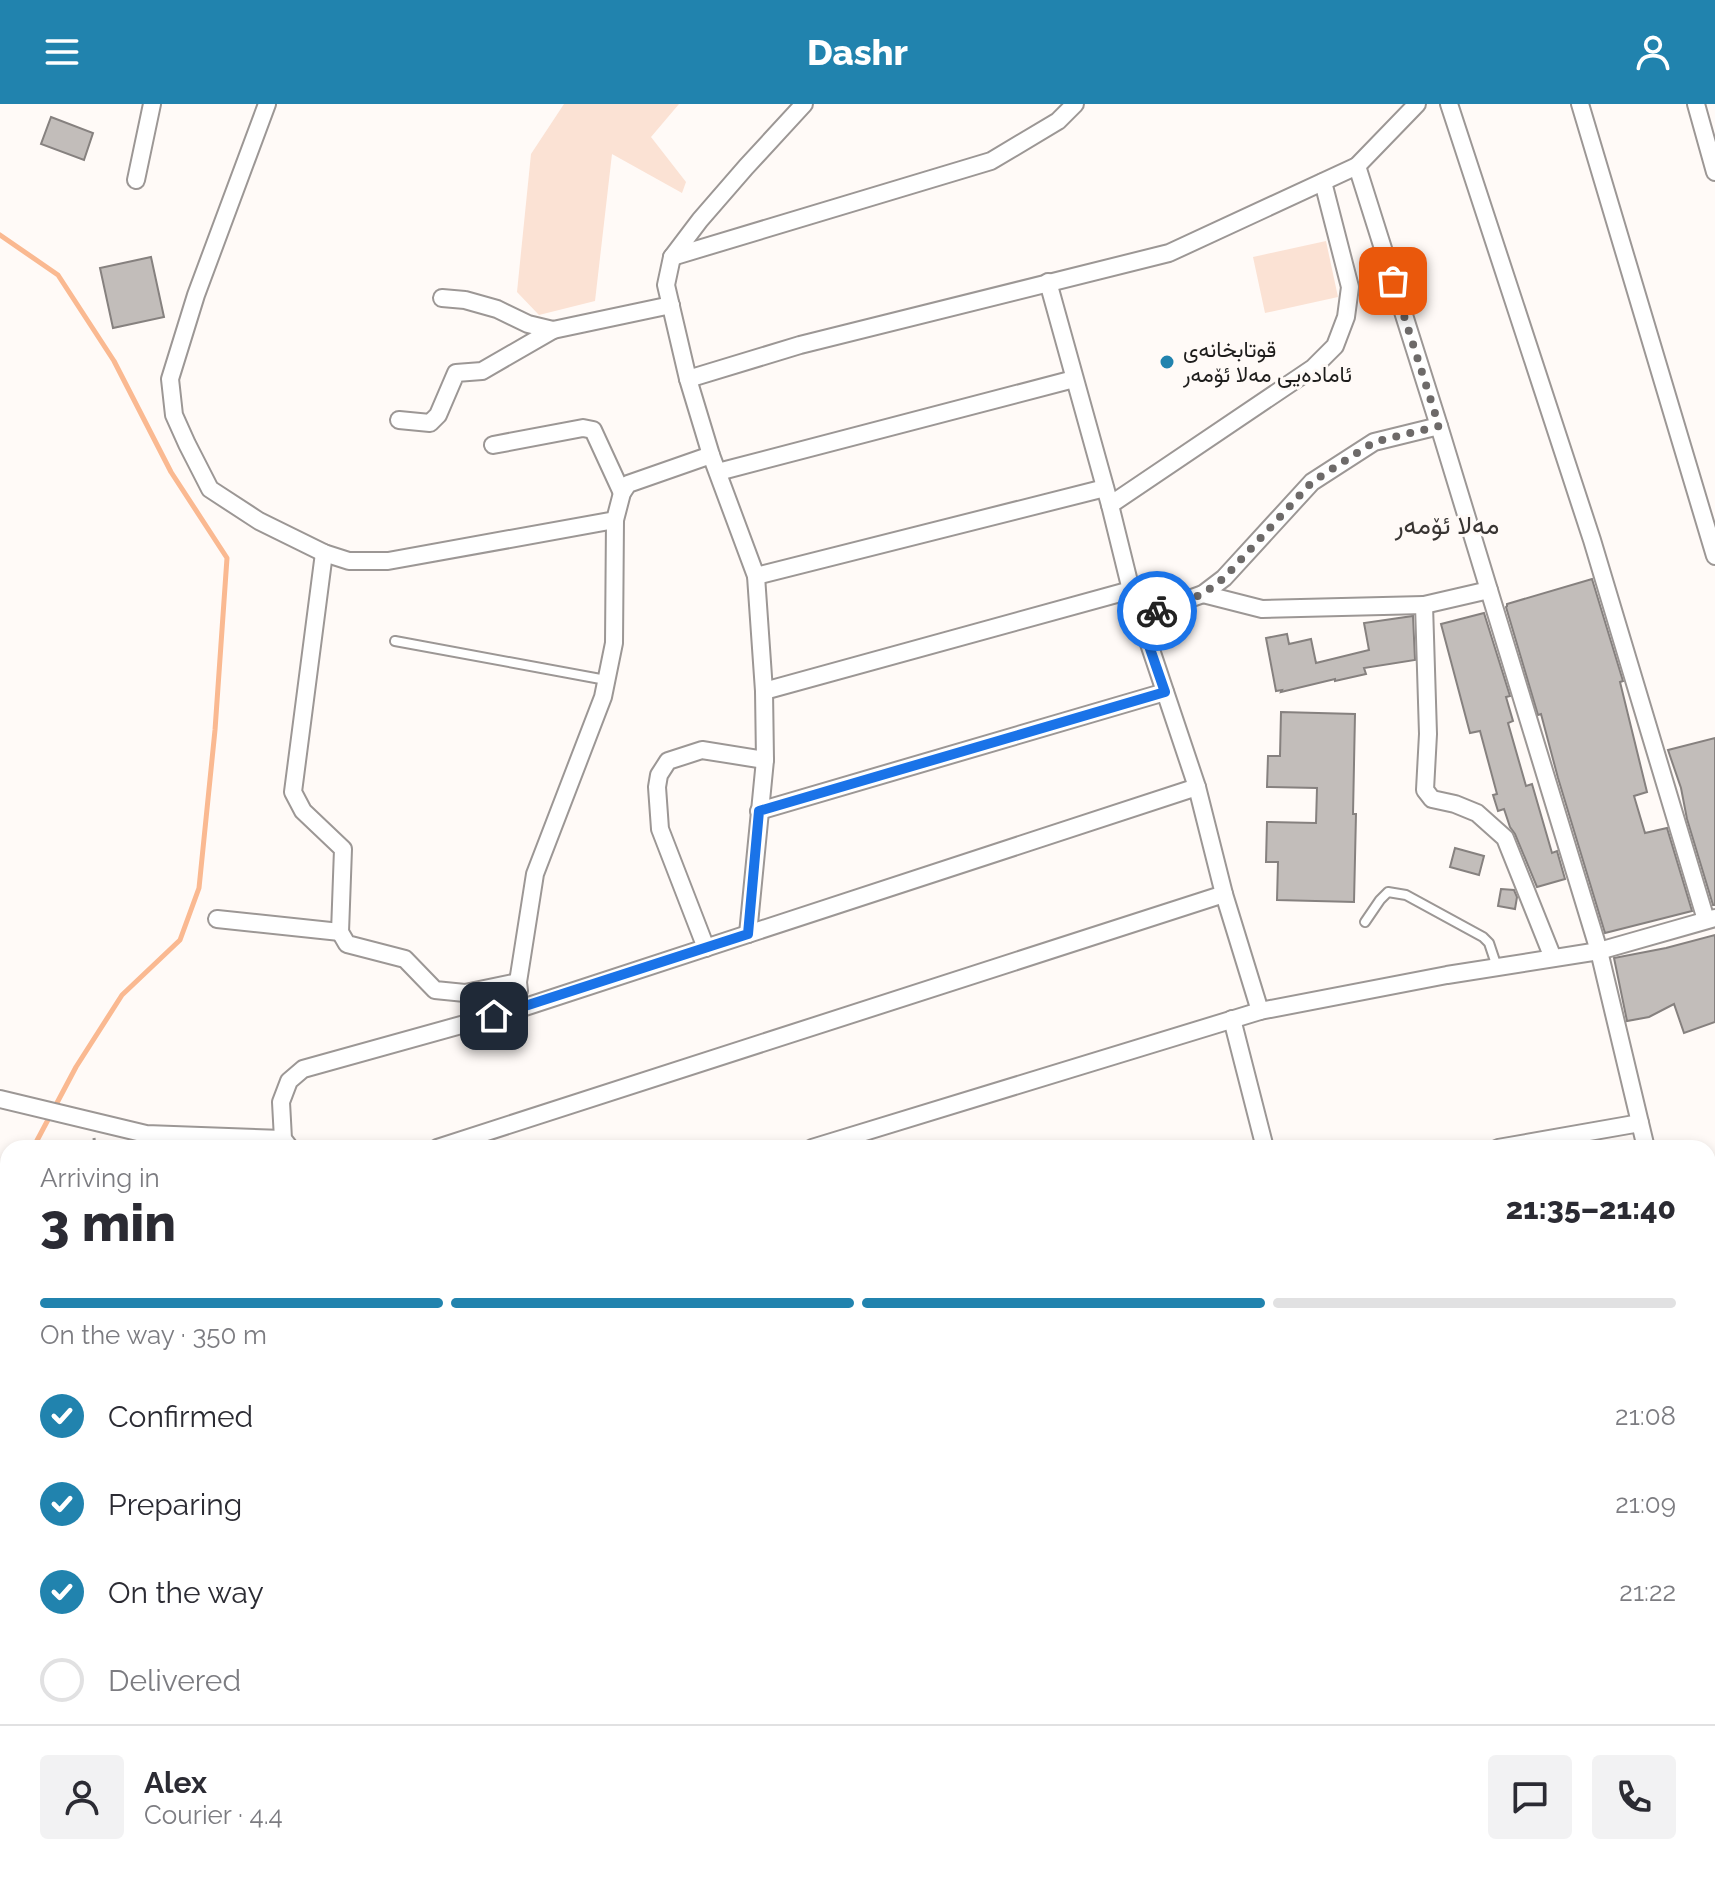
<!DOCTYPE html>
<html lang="en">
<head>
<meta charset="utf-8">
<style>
	body { margin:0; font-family:Raleway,Vazirmatn,sans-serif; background:#f2f2f3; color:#2b2b33; height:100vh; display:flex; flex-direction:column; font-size:30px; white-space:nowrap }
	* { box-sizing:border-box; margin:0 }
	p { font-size:26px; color:#7c7c81 }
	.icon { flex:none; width:44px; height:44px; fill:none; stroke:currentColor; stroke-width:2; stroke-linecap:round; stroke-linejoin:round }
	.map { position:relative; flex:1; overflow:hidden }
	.drawer { position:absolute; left:0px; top:1036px; width:1716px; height:746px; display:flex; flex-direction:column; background:#fff; border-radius:24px 24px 0 0; box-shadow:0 4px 12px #0003 }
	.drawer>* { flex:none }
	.pin { position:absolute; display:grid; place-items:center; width:68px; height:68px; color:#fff; margin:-34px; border-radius:16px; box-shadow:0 4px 12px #0006 }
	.courier { position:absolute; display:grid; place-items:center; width:80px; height:80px; margin:-40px; border:6px solid #1a73e8; border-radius:50%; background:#fff; color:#222; box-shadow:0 2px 10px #0007 }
	.headline em { font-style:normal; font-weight:800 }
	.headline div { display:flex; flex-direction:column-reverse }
	.headline { display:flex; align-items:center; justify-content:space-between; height:136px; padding:0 40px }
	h1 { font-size:52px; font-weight:800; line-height:60px }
	.bar { display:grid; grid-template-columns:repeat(4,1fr); gap:12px 8px; align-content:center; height:96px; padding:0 40px }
	.bar i { height:10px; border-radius:6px; background:#e1e1e2 }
	.bar .current { background:#2183ae }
	.bar p { grid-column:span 4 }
	.line { display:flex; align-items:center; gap:20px; padding:0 40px; border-top:2px solid #e1e1e2 }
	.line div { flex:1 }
	.round { display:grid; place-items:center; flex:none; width:84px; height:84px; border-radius:8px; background:#f2f2f3 }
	ol { padding:0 40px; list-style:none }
	li { display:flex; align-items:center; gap:24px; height:88px }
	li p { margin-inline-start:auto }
	li .icon { padding:8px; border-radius:50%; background:#2183ae; color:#fff; stroke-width:4 }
	li:last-child { color:#7c7c81 }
	li i { width:44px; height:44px; border:4px solid #e1e1e2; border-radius:50% }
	header { display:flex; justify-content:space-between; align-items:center; height:104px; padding:0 40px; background:#2183ae; color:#fff; font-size:36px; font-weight:800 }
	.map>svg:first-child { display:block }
</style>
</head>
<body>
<header><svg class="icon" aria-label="menu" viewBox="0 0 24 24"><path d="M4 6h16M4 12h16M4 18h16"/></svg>Dashr<svg class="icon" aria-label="person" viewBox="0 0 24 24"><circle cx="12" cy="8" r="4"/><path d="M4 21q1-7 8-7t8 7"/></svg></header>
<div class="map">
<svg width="1715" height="1781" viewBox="0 0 1715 1781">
	<rect width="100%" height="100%" fill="#fffaf7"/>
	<!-- green -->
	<g fill="#fbe2d4">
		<path d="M 564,0 L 679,0 L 651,33 L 686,78 L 682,89 L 612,50 L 595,197 L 539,211 L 517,188 L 531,50 Z"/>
		<path d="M 1326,137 L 1338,193 L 1265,209 L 1253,153 Z"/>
	</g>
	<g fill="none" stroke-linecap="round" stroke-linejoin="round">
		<!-- stream -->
		<g stroke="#fab991" stroke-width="5">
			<path d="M 0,131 L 58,171 L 114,257 L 171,368 L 227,454 L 215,626 L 199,784 L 180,836 L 122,891 L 76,963 L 33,1044"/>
			<path d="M 0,1104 L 8,1090"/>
		</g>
	</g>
	<!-- building -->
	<g fill="#c2bdba" stroke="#86817f" stroke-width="2">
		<path d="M 51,13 L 93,29 L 84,56 L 41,40 Z"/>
		<path d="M 151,153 L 164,213 L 113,224 L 100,164 Z"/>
		<path d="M 1592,475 L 1623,577 L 1620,578 L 1647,688 L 1634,692 L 1645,729 L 1667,724 L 1692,807 L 1605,829 L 1558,674 L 1541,610 L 1538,611 L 1506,503 L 1507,502 L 1507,500 Z"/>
		<path d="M 1484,509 L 1510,592 L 1506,593 L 1513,617 L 1508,619 L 1526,682 L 1532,680 L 1552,749 L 1557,747 L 1565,775 L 1537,783 L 1515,730 L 1510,723 L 1504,705 L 1498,707 L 1493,691 L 1497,690 L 1480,627 L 1470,629 L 1441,520 Z"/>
		<path d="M 1413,512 L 1415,556 L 1364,564 L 1366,570 L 1335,577 L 1335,575 L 1281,588 L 1282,586 L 1276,587 L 1266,534 L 1287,530 L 1289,540 L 1311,535 L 1316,559 L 1369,546 L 1364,519 Z"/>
		<path d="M 1281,608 L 1355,610 L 1353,710 L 1356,710 L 1354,798 L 1277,796 L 1278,758 L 1266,758 L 1267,718 L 1316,719 L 1317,684 L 1267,683 L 1268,652 L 1280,652 Z"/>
		<path d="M 1715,634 L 1715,801 L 1713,801 L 1687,715 L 1681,684 L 1668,646 Z"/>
		<path d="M 1455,744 L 1484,752 L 1479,771 L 1450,763 Z"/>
		<path d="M 1501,785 L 1514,786 L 1517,793 L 1515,805 L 1498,802 Z"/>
		<path d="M 1715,831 L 1715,918 L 1684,929 L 1674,900 L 1649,913 L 1627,917 L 1614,854 L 1666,844 Z"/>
	</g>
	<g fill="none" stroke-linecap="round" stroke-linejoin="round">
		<!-- service casing -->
		<g stroke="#9c9795" stroke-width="12">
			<g id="service">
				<path d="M 395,537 L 606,576"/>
				<path d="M 1365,818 L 1380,796 L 1388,788 L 1406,791 L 1483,833 L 1489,839 L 1497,863"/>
			</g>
		</g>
		<!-- minor casing -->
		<g stroke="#9c9795" stroke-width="20">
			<g id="minor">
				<path d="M 267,0 L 196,191 L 170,275 L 174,311 L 187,340 L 210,385 L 259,417 L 324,449 L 349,457 L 388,457 L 615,416 L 622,389 L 628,380 L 711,351"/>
				<path d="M 1449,0 L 1592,436 L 1706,816"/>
				<path d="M 1580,0 L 1715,452"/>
				<path d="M 1696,0 L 1715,68"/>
				<path d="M 1357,62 L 1439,322 L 1599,847 L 1646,1044"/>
				<path d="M 136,76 L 152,0"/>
				<path d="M 672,153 L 991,57 L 1058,17 L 1075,0"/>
				<path d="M 1048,178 L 1110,401 L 1131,486 L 1197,683 L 1224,790 L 1260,907"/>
				<path d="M 442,194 L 465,196 L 497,205 L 528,220 L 553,226 L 671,201"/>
				<path d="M 688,275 L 800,241 L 1169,149 L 1357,62 L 1417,0"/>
				<path d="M 399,316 L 430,319 L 438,311 L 456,269 L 482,267 L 553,226"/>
				<path d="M 493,341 L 583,324 L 593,326 L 622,389"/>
				<path d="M 718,368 L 1074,275"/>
				<path d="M 1110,401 L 1313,264 L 1335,242 L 1346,213 L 1350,183 L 1323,78"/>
				<path d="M 324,449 L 293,688 L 303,707 L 343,745 L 340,828 L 347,840 L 405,855 L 435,886 L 465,889 L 518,878"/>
				<path d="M 756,472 L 1105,384"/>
				<path d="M 1203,490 L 1262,505 L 1424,501 L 1428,630 L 1425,686 L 1432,695 L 1455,700 L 1477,709 L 1505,734 L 1553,854"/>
				<path d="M 1424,501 L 1489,486"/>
				<path d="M 1139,513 L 1203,490 L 1224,474 L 1312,378 L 1374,338 L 1439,322"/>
				<path d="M 764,587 L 1131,486"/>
				<path d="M 759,707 L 1165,588"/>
				<path d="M 217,815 L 340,828"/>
				<path d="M 748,830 L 765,656 L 764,587 L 756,472 L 711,351 L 688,275 L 666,181 L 672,153 L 700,116 L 746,63 L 804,0"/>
				<path d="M 706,844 L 660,725 L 657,683 L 659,671 L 668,657 L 702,646 L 765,656"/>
				<path d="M 519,887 L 518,878 L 535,770 L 603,593 L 614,539 L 615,416"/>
				<path d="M 1232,915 L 1265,1044"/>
				<path d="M 0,995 L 146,1030 L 283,1035"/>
				<path d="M 290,1044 L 283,1035 L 281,998 L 289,977 L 303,965 L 522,904 L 1197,683"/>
				<path d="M 437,1044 L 1224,790"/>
				<path d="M 812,1044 L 1260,907 L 1447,871 L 1599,847 L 1715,814"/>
				<path d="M 1498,1044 L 1640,1019"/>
				<path d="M 1708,1084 L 1715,1081"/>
				<path d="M 1708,1188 L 1715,1196"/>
				<path d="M 1708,1492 L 1715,1491"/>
				<path d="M 1708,1644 L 1715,1643"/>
				<path d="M 0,1772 L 8,1781"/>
				<path d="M 1411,1774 L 1433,1781"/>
				<path d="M 325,1781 L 342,1774"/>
				<path d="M 1281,1781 L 1283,1774"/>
				<path d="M 1445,1781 L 1450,1774"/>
				<path d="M 1615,1781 L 1620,1774"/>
			</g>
		</g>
		<!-- path -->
		<g stroke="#959290" stroke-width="3" stroke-dasharray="8 4" stroke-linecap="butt">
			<path d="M 94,1034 L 95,1044"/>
			<path d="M 236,1781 L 237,1774"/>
		</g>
		<!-- service -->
		<use href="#service" stroke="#fff" stroke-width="8"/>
		<!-- minor -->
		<use href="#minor" stroke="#fff" stroke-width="16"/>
	</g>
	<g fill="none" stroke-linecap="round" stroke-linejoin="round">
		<!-- done -->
		<path stroke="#6d6a69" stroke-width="8" stroke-dasharray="0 14.4" d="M 1157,507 L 1203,490 L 1224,474 L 1312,378 L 1374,338 L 1439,322 L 1393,177"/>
		<!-- route -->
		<path stroke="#1a73e8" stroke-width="10" d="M 494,912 L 748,830 L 759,707 L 1165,588 L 1139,513 L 1157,507"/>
	</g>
	<!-- markers -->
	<circle fill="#2183ae" stroke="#fffaf7" stroke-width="3" cx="1167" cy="258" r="8"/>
	<g text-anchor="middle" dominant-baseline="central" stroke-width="6" stroke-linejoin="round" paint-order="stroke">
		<!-- poi labels -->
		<g font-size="22" fill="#1e1d1c" stroke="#fffaf7" text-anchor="start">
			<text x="1183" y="245">قوتابخانەی<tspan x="1183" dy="25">ئامادەیی مەلا ئۆمەر</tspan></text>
		</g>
		<!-- quarter labels -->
		<g font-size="26" fill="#393533" stroke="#fffaf7">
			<text x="1447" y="421">مەلا ئۆمەر</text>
		</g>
	</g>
</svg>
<div class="pin" style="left:1393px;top:177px;background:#ea580c"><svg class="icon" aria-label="bag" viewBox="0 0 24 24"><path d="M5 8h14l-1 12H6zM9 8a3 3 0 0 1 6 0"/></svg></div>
<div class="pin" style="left:494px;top:912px;background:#1f2937"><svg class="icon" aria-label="home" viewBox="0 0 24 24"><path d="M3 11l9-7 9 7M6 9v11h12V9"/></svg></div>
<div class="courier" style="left:1157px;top:507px"><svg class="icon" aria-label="bike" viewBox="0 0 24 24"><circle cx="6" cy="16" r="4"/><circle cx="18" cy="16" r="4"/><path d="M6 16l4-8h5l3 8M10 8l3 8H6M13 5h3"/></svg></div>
<section class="drawer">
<div class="headline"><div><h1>3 min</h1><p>Arriving in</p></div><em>21:35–21:40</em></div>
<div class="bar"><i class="current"></i><i class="current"></i><i class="current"></i><i></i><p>On the way · 350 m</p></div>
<ol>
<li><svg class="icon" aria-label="check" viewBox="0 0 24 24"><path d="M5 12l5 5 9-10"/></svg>Confirmed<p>21:08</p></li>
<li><svg class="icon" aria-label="check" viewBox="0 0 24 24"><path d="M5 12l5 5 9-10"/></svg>Preparing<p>21:09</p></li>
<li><svg class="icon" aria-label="check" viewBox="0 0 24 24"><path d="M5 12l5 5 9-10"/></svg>On the way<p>21:22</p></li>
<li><i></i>Delivered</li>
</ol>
<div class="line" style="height:144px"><a class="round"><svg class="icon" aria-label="person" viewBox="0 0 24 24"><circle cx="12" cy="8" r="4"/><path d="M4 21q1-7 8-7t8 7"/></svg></a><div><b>Alex</b><p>Courier · 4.4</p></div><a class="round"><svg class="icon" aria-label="chat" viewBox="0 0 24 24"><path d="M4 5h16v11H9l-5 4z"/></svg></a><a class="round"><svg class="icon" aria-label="phone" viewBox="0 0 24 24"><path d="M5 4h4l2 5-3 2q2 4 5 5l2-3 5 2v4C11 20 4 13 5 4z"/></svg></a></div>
</section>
</div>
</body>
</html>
